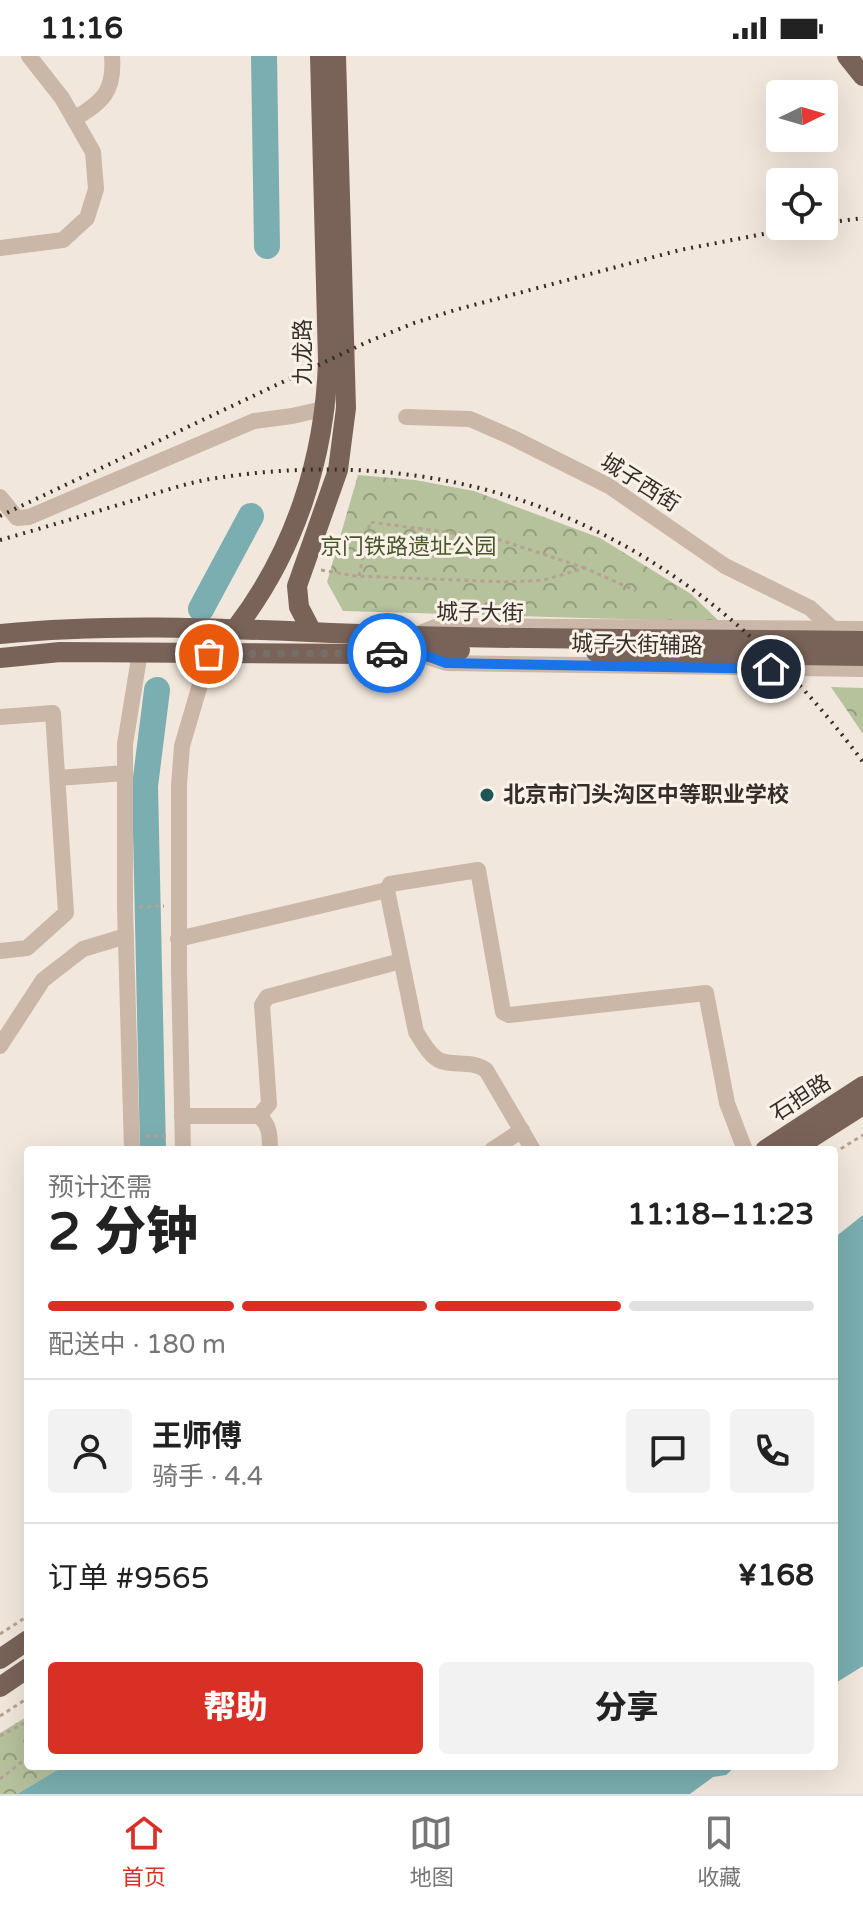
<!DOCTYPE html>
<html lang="zh">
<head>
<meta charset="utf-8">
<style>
	body { margin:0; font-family:"Varela Round","Noto Sans SC",sans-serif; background:#f2f2f2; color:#222; height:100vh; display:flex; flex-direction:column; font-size:30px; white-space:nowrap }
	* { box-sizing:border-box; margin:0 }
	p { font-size:26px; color:#767676 }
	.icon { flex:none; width:44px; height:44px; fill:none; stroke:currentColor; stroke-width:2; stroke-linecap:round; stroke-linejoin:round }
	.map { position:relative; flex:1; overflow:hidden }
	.sheet { position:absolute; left:24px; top:1090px; width:814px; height:624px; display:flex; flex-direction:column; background:#fff; border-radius:8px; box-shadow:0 8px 32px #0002 }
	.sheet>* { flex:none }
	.needle { width:52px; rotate:85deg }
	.controls { position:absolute; left:766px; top:24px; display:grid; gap:16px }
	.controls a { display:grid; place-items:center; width:72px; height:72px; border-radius:8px; background:#fff; box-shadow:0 8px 32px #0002; font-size:40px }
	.pin { position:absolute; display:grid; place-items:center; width:68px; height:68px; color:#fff; margin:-34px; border:4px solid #fff; border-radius:50%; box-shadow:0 2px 8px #0007 }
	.courier { position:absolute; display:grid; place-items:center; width:80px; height:80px; margin:-40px; border:6px solid #1a73e8; border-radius:50%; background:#fff; color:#222; box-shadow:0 2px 10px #0007 }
	.headline em { font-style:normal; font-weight:800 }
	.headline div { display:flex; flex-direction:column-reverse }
	.headline { display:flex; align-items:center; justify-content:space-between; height:136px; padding:0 24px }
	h1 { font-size:52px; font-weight:800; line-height:60px }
	.bar { display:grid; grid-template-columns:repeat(4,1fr); gap:12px 8px; align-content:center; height:96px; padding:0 24px }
	.bar i { height:10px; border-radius:6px; background:#e0e0e0 }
	.bar .current { background:#d93025 }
	.bar p { grid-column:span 4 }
	.line { display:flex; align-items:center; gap:20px; padding:0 24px; border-top:2px solid #e0e0e0 }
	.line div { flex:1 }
	.round { display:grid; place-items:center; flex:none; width:84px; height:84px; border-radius:8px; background:#f2f2f2 }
	.button { display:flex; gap:16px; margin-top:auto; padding:16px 24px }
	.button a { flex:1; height:92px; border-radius:8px; background:#d93025; color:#fff; font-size:32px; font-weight:800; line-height:92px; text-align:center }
	.button a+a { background:#f2f2f2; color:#222 }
	.status { display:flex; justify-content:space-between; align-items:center; height:56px; padding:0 40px; background:#fff; direction:ltr }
	.status svg { height:22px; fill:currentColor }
	.dock { display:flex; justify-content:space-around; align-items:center; height:112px; border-top:2px solid #e0e0e0; background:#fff; font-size:22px; color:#767676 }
	.dock a { display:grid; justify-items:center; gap:4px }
	.dock .current { color:#d93025 }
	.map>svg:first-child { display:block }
</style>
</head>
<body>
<div class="status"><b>11:16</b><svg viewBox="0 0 49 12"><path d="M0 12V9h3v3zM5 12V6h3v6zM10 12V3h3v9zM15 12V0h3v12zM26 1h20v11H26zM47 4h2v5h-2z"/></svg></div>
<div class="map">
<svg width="863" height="1738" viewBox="0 0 863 1738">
	<defs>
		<pattern id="park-crowns" width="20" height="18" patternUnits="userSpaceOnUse" patternTransform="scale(2)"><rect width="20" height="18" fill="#b5c29c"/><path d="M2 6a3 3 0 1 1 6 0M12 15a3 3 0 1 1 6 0" fill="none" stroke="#949e7f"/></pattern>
	</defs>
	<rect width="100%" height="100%" fill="#f2e7dc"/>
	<!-- park -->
	<g fill="url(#park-crowns)">
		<path d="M 358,419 L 415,424 L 474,435 L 600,482 L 691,538 L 720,566 L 343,555 L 327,526 Z"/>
		<path d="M 831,631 L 863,632 L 863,678 Z"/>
		<path d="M 28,1660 L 28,1710 L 64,1710 L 17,1738 L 0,1738 L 0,1677 Z"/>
	</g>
	<!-- water -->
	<g fill="#7aaeb0">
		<path d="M 863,1159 L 863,1610 L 834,1628 L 834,1182 Z"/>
		<path d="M 64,1710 L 736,1710 L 726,1719 L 713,1721 L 690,1738 L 17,1738 Z"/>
	</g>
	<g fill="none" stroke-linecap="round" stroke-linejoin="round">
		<!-- river -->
		<g stroke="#7aaeb0" stroke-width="26">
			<path d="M 264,0 L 267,190"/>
			<path d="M 201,553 L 251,460"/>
			<path d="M 153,1094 L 145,730 L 157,634"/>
		</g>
		<!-- path -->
		<g stroke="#b7a192" stroke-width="3" stroke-dasharray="4 4" stroke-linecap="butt">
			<path d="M 321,514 L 355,520 L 509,526 L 544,524 L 585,512 L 636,535"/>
			<path d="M 359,520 L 370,466 L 497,483 L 585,512"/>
			<path d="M 139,851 L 164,850"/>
			<path d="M 146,1080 L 167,1080"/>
			<path d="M 834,1097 L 863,1079"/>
			<path d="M 0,1578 L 28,1560"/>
			<path d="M 0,1660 L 28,1642"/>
			<path d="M 0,1680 L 28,1665"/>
			<path d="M 0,1723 L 28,1701"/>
		</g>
		<!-- minor -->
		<g stroke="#cbb7a8" stroke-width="16">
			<path d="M 74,63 C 102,46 115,36 112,0"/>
			<path d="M 0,192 L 63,184 L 87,162 L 96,133 L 93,96 L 62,42 L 29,0"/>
			<path d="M 406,361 L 470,363 L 511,381 L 609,430 L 725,510 L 810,552 L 833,573"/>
			<path d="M 0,441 L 17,462 L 29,461 L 254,365 L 292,360 L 327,352"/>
			<path d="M 418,578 L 438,570 L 863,573"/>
			<path d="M 422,599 L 446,607 L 863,613"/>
			<path d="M 0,661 L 53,657 L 66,857 L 27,892 L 0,895"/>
			<path d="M 58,722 L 125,717"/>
			<path d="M 387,834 L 416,976 C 422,985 430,1001 441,1005 C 457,1010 471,1004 486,1014 L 533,1094"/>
			<path d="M 178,883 L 387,834 L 390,828 L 478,814 L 503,956 L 509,959 L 706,937 L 727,1047 L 745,1094"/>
			<path d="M 0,990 L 43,924 L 83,893 L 126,880"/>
			<path d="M 182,1060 L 259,1060 C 270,1069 270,1080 270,1094"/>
			<path d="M 259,1060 L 269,1048 L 262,949 L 267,941 L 401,905"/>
			<path d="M 132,1094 L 125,851 L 125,688 L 140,596"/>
			<path d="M 183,1094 L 179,914 L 179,729 L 182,690 L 209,598"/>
			<path d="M 492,1094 L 522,1074"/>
		</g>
		<!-- major -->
		<g stroke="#796359" stroke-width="20">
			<path d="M 847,0 L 863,20"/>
			<path d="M 236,572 C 295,495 325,402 328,305 L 320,0"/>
			<path d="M 312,576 L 299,551 L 297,530 L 338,414 L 346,352 L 336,0"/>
			<path d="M 0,578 C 138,564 275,576 413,580 C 563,584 713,583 863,585"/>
			<path d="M 596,596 L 863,600"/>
			<path d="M 0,602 L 60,596 L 367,598 L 460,594"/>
			<path d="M 765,1094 L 863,1030"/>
			<path d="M 792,1094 L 863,1049"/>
			<path d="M 0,1603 L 28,1584"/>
			<path d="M 0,1631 L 28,1612"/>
		</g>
		<!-- rail -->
		<g stroke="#372d28" stroke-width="4" stroke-dasharray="2 6" stroke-linecap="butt">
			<path d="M 824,167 L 863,162"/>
			<path d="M 0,460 L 367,286 L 414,267 L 455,254 L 680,194 L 805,170"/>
			<path d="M 0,484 C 43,472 85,459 128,446 C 155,438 182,428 210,423 C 483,379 702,489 863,706"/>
		</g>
	</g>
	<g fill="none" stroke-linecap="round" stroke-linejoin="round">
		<!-- done -->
		<path stroke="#786e67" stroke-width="8" stroke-dasharray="0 14.4" d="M 209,598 L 387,597"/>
		<!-- route -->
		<path stroke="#1a73e8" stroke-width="10" d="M 387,597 L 413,595 L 446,607 L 771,613"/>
	</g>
	<!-- markers -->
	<circle fill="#1d5659" stroke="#faf2e8" stroke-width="3" cx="487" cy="739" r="8"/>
	<g text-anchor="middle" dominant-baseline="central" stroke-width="6" stroke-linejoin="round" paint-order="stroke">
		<!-- street labels -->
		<g font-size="22" fill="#372d28" stroke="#faf2e8">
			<text transform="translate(303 296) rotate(-90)">九龙路</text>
			<text transform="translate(640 427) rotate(32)">城子西街</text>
			<text transform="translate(480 557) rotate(1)">城子大街</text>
			<text transform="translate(637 589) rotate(1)">城子大街辅路</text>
			<text transform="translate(801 1042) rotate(-33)">石担路</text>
		</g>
		<!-- park labels -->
		<g font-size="22" fill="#47562b" stroke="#faf2e8">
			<text x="408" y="491">京门铁路遗址公园</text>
		</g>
		<!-- poi labels -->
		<g font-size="22" font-weight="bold" fill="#372d28" stroke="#faf2e8" text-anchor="start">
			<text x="503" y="739">北京市门头沟区中等职业学校</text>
		</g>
	</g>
</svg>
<div class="controls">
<a><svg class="needle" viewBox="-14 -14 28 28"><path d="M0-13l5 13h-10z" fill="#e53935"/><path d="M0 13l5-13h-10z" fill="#767676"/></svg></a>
<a><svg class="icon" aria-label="locate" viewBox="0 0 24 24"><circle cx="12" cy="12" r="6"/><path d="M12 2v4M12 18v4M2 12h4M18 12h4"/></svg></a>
</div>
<div class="pin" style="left:209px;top:598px;background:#ea580c"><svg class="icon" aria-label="bag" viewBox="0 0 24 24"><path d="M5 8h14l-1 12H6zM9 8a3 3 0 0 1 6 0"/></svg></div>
<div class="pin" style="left:771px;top:613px;background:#1f2937"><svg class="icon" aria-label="home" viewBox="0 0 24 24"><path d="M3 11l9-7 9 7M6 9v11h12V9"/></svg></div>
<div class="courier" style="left:387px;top:597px"><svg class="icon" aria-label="car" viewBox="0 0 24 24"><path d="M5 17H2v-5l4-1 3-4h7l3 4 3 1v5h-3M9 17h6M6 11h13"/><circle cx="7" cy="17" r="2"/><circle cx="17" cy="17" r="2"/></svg></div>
<section class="sheet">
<div class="headline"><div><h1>2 分钟</h1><p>预计还需</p></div><em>11:18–11:23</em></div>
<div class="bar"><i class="current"></i><i class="current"></i><i class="current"></i><i></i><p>配送中 · 180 m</p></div>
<div class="line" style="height:144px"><a class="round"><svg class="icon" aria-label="person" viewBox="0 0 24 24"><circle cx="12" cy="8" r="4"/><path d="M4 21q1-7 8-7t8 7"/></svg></a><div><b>王师傅</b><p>骑手 · 4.4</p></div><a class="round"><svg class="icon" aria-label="chat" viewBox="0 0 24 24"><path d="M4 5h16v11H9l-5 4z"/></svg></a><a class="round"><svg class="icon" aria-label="phone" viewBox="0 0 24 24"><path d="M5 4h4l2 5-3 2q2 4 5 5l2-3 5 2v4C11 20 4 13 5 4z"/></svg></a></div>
<div class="line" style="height:104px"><div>订单 #9565</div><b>¥168</b></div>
<div class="button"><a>帮助</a><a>分享</a></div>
</section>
</div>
<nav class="dock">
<a class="current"><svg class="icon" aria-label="home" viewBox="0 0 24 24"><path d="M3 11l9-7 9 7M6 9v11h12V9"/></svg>首页</a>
<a><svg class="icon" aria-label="map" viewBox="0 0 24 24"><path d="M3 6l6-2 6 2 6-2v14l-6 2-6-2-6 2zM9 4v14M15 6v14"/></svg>地图</a>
<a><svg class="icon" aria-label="saved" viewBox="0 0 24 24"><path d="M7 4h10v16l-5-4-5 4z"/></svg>收藏</a>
</nav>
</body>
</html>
